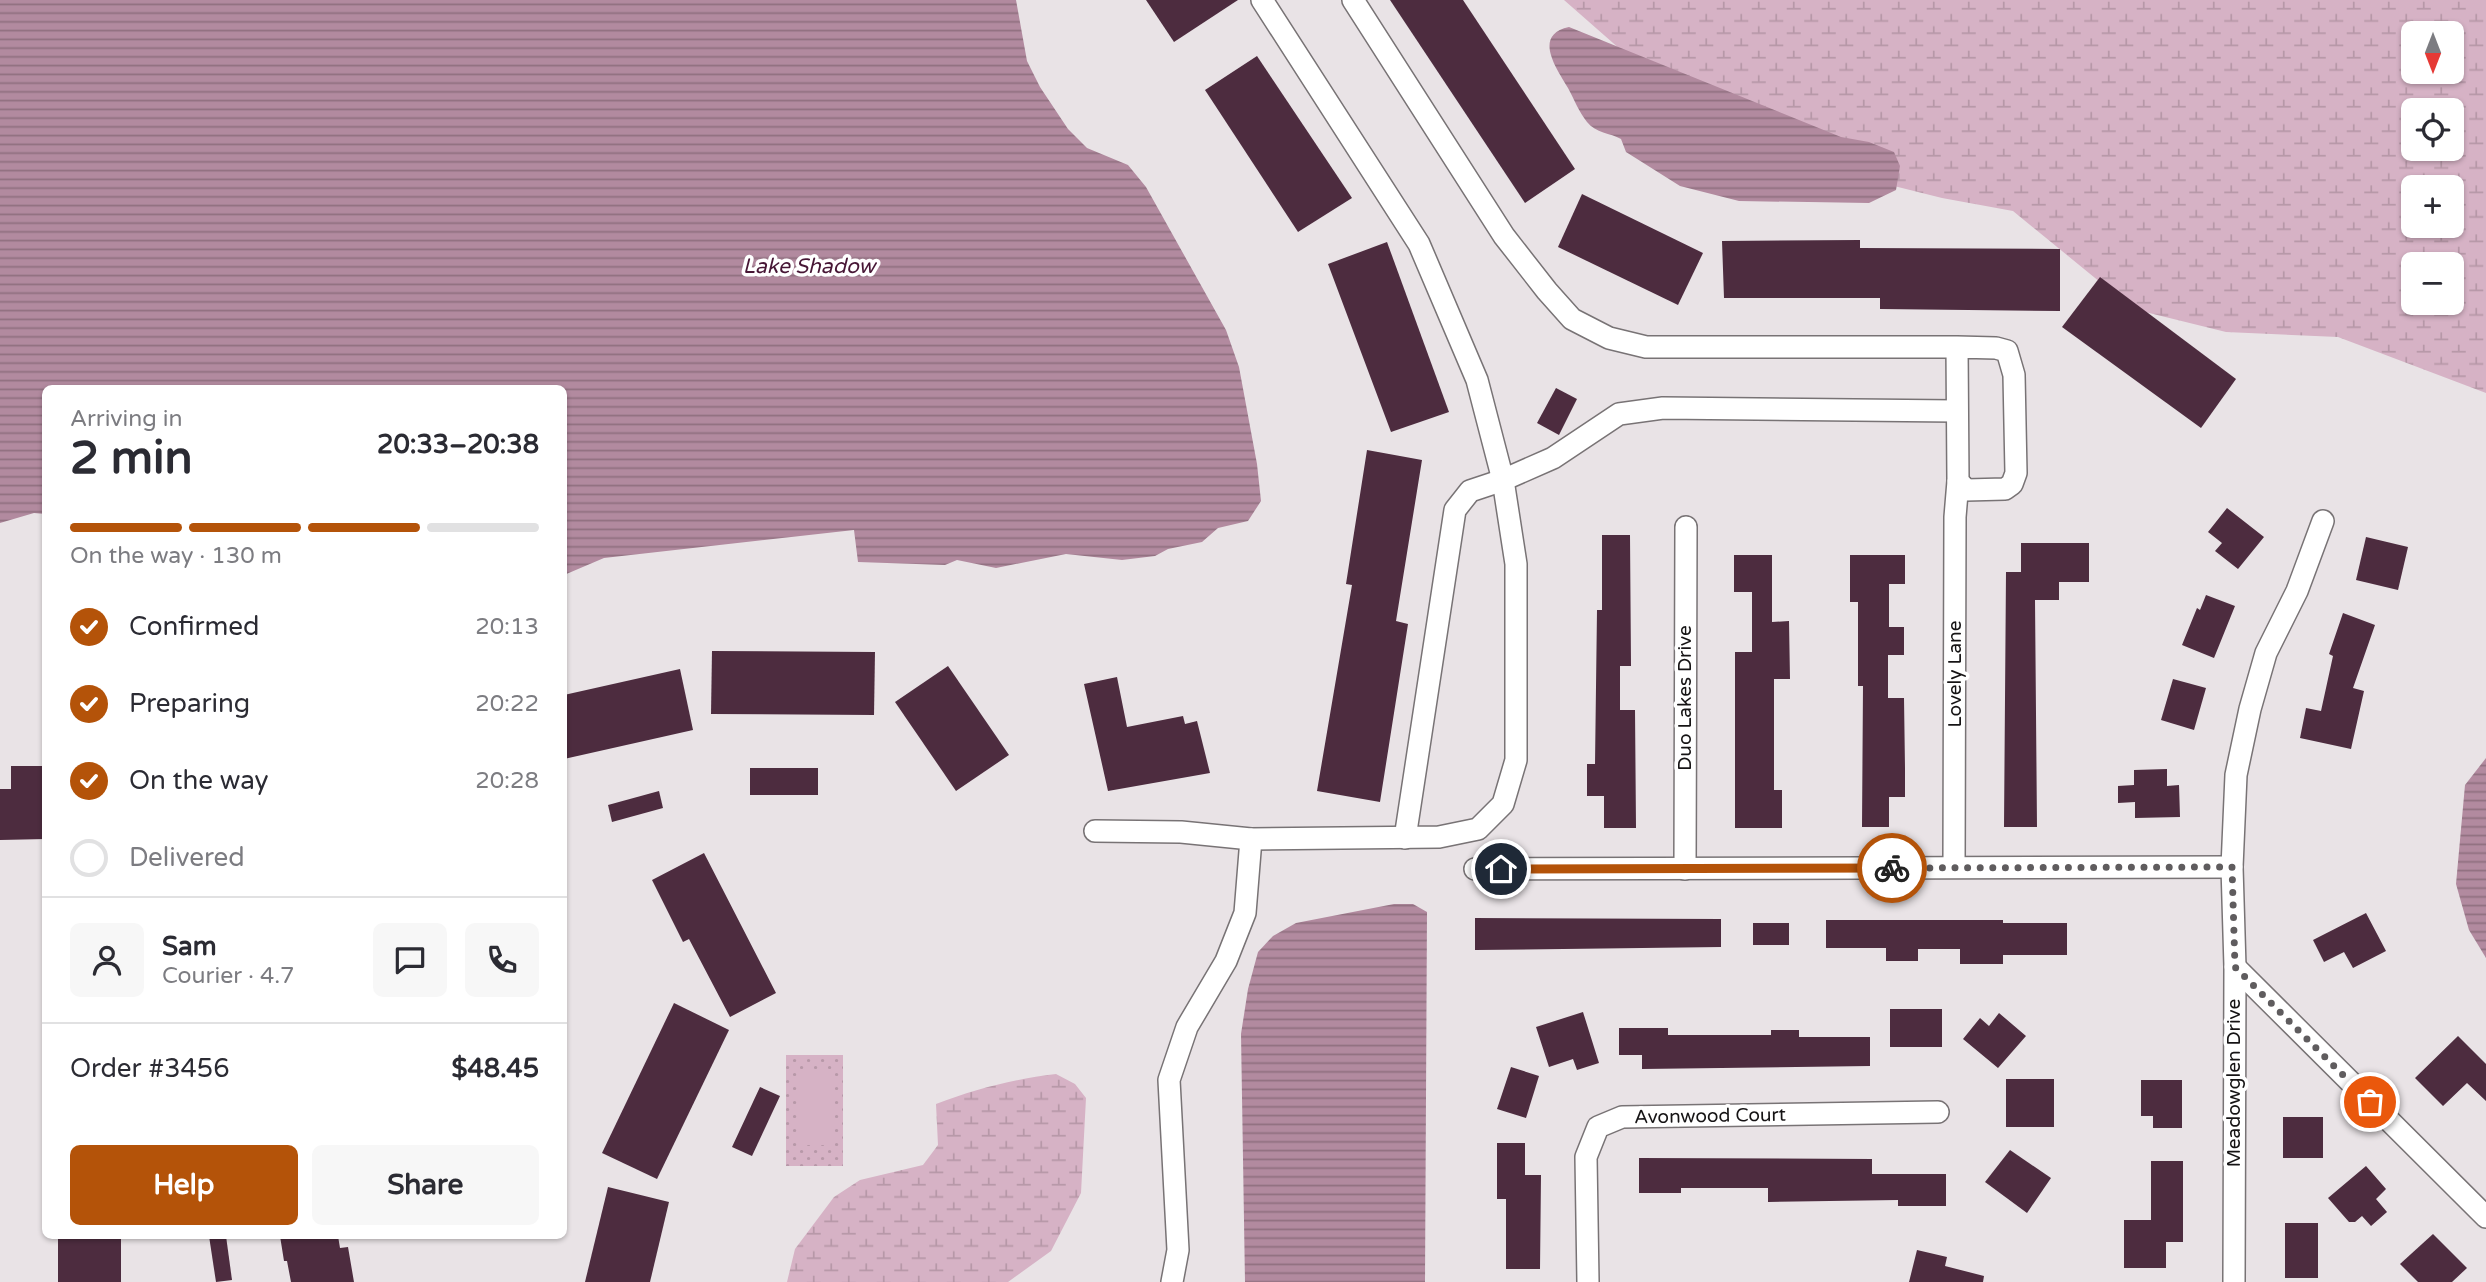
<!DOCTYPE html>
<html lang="en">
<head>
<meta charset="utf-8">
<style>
	body { margin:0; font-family:"Varela Round",sans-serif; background:#f7f7f7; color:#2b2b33; height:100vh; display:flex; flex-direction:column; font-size:26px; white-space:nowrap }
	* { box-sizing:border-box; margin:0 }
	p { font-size:23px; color:#7c7c81 }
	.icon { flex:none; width:38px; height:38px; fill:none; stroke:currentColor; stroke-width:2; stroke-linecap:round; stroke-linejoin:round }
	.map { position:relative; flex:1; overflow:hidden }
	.sheet { position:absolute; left:42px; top:385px; width:525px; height:854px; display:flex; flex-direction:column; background:#fff; border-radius:10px; box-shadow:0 2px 5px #0004 }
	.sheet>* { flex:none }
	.needle { width:46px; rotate:180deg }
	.fabs { position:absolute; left:2401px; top:21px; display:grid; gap:14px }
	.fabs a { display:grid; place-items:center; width:63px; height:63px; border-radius:10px; background:#fff; box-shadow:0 2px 5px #0004; font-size:35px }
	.pin { position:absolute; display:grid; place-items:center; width:60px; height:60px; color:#fff; margin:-30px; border:4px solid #fff; border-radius:50%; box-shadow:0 2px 7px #0007 }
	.courier { position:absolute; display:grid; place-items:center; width:70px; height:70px; margin:-35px; border:5px solid #b45309; border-radius:50%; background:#fff; color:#222; box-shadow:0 2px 9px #0007 }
	.summary em { font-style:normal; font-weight:700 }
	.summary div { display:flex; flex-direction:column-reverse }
	.summary { display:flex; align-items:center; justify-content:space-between; height:119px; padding:0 28px }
	h1 { font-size:46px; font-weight:700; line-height:52px }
	.bar { display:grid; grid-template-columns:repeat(4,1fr); gap:10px 7px; align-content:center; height:84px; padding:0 28px }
	.bar i { height:9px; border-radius:5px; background:#e1e1e2 }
	.bar .on { background:#b45309 }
	.bar p { grid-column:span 4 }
	.line { display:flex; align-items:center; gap:18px; padding:0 28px; border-top:2px solid #e1e1e2 }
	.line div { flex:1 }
	.round { display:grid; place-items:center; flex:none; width:74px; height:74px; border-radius:10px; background:#f7f7f7 }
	ol { padding:0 28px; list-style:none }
	li { display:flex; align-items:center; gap:21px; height:77px }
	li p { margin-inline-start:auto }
	li .icon { padding:7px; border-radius:50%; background:#b45309; color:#fff; stroke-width:4 }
	li:last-child { color:#7c7c81 }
	li i { width:38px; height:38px; border:4px solid #e1e1e2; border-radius:50% }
	.primary-button { display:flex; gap:14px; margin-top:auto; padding:14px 28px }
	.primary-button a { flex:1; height:80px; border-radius:10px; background:#b45309; color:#fff; font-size:28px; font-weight:700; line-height:80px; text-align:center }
	.primary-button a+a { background:#f7f7f7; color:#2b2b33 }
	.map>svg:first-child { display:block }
</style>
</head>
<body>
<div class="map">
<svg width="2486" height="1282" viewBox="0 0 2486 1282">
	<defs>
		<pattern id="wetland-marsh" width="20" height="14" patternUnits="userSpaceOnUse" patternTransform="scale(1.75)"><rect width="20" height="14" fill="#d6b2c5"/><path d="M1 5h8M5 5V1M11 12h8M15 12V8" fill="none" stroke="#b798a8"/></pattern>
		<pattern id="park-dots" width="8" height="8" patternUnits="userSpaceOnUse" patternTransform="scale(1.75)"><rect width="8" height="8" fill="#d6b2c5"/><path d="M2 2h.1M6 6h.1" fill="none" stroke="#b798a8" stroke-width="1.8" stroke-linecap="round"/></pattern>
		<pattern id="water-rules" width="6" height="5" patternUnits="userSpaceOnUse" patternTransform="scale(1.75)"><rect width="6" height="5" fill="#b28a9f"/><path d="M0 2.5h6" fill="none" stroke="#907080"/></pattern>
	</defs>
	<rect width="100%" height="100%" fill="#e9e3e6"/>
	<!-- wetland -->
	<g fill="url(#wetland-marsh)" fill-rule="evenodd">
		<path d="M 1564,0 L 2486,0 L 2486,393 L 2338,337 L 2226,332 L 2133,309 L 2013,211 L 1942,198 L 1870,180 L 1621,50 ZM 2413,33 L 2452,33 L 2452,72 L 2413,72 ZM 2413,110 L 2452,110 L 2452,149 L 2413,149 ZM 2413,187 L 2452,187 L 2452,226 L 2413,226 ZM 2413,264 L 2452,264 L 2452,303 L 2413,303 Z"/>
		<path d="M 1056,1074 L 1075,1084 L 1086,1098 L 1081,1193 L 1051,1251 L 1008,1282 L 787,1282 L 795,1249 L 834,1197 L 860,1180 L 923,1165 L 938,1145 L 936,1104 C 975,1089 1014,1079 1056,1074 Z"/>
	</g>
	<!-- park -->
	<rect fill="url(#park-dots)" x="786" y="1055" width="57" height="111"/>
	<!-- pitch -->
	<rect fill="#d6b2c5" x="800" y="1072" width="33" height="73"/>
	<!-- water -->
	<g fill="url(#water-rules)">
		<path d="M 0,0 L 1016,0 L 1027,61 L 1040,87 L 1068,129 L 1087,148 L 1128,165 L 1146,187 L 1226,330 L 1239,367 L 1257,464 L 1261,501 L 1248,521 L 1218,528 L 1202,542 L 1168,549 L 1155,556 L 1122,560 L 1066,554 L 996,568 L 957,560 L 945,565 L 858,562 L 854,530 L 604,558 L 564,575 L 564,388 L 46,388 L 45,514 L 34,513 L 0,523 Z"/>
		<path d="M 1569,27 L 1841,137 L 1869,142 L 1894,152 L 1900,166 L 1896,190 L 1869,203 L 1739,201 L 1680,186 L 1626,152 L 1621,139 C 1610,133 1596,133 1587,122 C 1579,112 1574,99 1568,88 C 1557,69 1532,35 1569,27 Z"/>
		<path d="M 2486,758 L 2486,958 L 2469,930 L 2456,884 L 2465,785 Z"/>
		<path d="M 1394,904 L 1413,904 L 1427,912 L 1425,1282 L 1245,1282 L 1241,1034 L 1248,989 L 1258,952 L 1273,936 L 1296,923 Z"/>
	</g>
	<!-- building -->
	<g fill="#4d2c3f">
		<path d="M 1146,0 L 1238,0 L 1174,42 Z"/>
		<path d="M 1390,0 L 1463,0 L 1575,169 L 1525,203 Z"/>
		<path d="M 1257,56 L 1352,198 L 1298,232 L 1205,90 Z"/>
		<path d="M 1582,194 L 1703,253 L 1678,305 L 1558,247 Z"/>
		<path d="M 1860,240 L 1860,248 L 2060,249 L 2060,311 L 1880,309 L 1880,298 L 1724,298 L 1722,241 Z"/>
		<path d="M 1387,242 L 1449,412 L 1391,432 L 1328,264 Z"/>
		<path d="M 2100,277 L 2236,379 L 2201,428 L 2062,327 Z"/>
		<path d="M 1556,388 L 1577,399 L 1559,435 L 1537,423 Z"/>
		<path d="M 1367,450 L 1422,460 L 1396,621 L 1408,624 L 1380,802 L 1317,791 L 1352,585 L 1346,584 Z"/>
		<path d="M 2227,508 L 2264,537 L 2238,569 L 2215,551 L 2222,543 L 2208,532 Z"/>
		<path d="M 1602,535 L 1630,535 L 1631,666 L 1620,666 L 1620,710 L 1635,710 L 1636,828 L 1604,828 L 1604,796 L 1587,796 L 1587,764 L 1595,764 L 1597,610 L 1602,610 Z"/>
		<path d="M 2366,537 L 2408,547 L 2398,590 L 2356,580 Z"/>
		<path d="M 2021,543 L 2089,543 L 2089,582 L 2059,582 L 2059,600 L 2035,600 L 2037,827 L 2004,827 L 2006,572 L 2021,572 Z"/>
		<path d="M 1734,555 L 1772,555 L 1772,622 L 1789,621 L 1790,679 L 1774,679 L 1774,790 L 1782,790 L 1782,828 L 1735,828 L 1735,652 L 1752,652 L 1752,592 L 1734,592 Z"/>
		<path d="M 1850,555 L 1905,555 L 1905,584 L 1889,584 L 1889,627 L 1904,627 L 1904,655 L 1888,655 L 1888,698 L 1904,698 L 1905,768 L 1905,797 L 1889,797 L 1889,827 L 1862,827 L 1863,686 L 1858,686 L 1858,602 L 1850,602 Z"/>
		<path d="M 2206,595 L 2235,606 L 2214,658 L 2182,645 L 2197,608 L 2200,610 Z"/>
		<path d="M 2343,613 L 2375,625 L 2353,688 L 2364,691 L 2351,749 L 2300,738 L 2306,708 L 2321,711 L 2333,656 L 2329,654 Z"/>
		<path d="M 712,651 L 875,652 L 874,715 L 711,714 Z"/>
		<path d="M 948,666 L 1009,755 L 956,791 L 895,702 Z"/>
		<path d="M 680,669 L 693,730 L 564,759 L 564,695 Z"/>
		<path d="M 1117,677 L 1127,727 L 1183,716 L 1185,724 L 1197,721 L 1210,773 L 1108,791 L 1084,684 Z"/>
		<path d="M 2173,679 L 2206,688 L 2194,730 L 2161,720 Z"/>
		<path d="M 11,766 L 46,766 L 46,839 L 0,840 L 0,789 L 11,789 Z"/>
		<rect x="750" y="768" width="68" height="27"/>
		<path d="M 2167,769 L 2167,786 L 2179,785 L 2180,817 L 2135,818 L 2135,802 L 2118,803 L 2118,786 L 2134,785 L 2134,770 Z"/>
		<path d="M 659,791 L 663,808 L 612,822 L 608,805 Z"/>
		<path d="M 704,853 L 776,993 L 730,1017 L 689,939 L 683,942 L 652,880 Z"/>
		<path d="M 2366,913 L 2386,951 L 2353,968 L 2344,952 L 2324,962 L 2313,940 Z"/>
		<path d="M 1475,918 L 1721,919 L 1721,947 L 1475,950 Z"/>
		<path d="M 1826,920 L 2003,920 L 2003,923 L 2067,923 L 2067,955 L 2003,955 L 2003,964 L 1960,964 L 1960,949 L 1918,949 L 1918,961 L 1886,961 L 1886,948 L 1826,948 Z"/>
		<rect x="1753" y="923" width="36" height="22"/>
		<path d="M 674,1003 L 729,1030 L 657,1179 L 602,1153 Z"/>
		<rect x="1890" y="1009" width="52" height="38"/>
		<path d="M 1583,1012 L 1599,1063 L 1577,1070 L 1573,1059 L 1549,1067 L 1536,1027 Z"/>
		<path d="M 1999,1013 L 2026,1036 L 1998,1068 L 1963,1039 L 1980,1018 L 1989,1026 Z"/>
		<path d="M 1619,1028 L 1668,1028 L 1668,1035 L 1771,1035 L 1771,1030 L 1799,1030 L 1799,1037 L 1870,1037 L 1870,1066 L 1642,1069 L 1642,1055 L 1619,1055 Z"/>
		<path d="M 2458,1036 L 2486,1064 L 2486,1101 L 2467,1083 L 2443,1106 L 2415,1078 Z"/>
		<path d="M 1511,1067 L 1539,1076 L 1526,1118 L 1497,1109 Z"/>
		<rect x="2006" y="1079" width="48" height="48"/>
		<path d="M 2141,1080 L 2182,1080 L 2182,1128 L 2153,1128 L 2153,1116 L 2141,1116 Z"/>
		<path d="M 760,1087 L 780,1096 L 752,1156 L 732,1147 Z"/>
		<rect x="2283" y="1117" width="40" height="41"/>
		<path d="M 1497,1143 L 1525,1143 L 1525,1175 L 1541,1175 L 1540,1269 L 1506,1269 L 1506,1199 L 1497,1199 Z"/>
		<path d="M 2010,1150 L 2051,1178 L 2027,1213 L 1985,1182 Z"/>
		<path d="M 1639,1158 L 1872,1159 L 1872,1174 L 1946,1174 L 1946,1206 L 1898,1206 L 1898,1200 L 1768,1202 L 1768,1188 L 1681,1188 L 1681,1193 L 1639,1193 Z"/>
		<path d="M 2151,1161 L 2183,1161 L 2183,1242 L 2166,1242 L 2166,1268 L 2124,1268 L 2124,1220 L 2151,1220 Z"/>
		<path d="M 2366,1166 L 2386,1189 L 2376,1199 L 2387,1212 L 2371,1226 L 2362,1216 L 2355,1222 L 2349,1222 L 2328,1198 Z"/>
		<path d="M 608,1187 L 669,1202 L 650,1282 L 585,1282 Z"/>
		<rect x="2285" y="1223" width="33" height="55"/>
		<path d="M 2433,1234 L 2467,1268 L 2452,1282 L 2418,1282 L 2400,1264 Z"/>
		<rect x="58" y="1236" width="63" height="46"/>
		<path d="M 209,1236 L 226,1236 L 232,1280 L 216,1282 Z"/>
		<path d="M 280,1236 L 338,1236 L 340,1248 L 348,1247 L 354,1282 L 291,1282 L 287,1261 L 284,1261 Z"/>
		<path d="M 1917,1250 L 1947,1257 L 1945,1266 L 1984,1276 L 1983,1282 L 1909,1282 Z"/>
	</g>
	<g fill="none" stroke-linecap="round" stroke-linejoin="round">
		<!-- street casing -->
		<g stroke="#787375" stroke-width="24">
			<g id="street">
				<path d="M 1353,0 L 1504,236 L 1547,291 L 1572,319 L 1609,338 L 1646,347 L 1957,347 L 1996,348 L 2007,351 L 2014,375 L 2016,473 L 2012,484 L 2005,489 L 1966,490 L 1958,481 L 1957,347"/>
				<path d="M 1095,831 L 1181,832 L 1251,839 L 1439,837 L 1478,829 L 1503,804 L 1516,760 L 1516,564 L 1503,480 L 1477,380 L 1419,244 L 1262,0"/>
				<path d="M 1405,838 L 1455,510 L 1470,491 L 1503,480 L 1553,458 L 1619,414 L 1663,408 L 1956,411"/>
				<path d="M 1954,867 L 1955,517 L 1958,481"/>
				<path d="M 1475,869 L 2232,867"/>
				<path d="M 1685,869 L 1686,527"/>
				<path d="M 2235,967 L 2486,1217"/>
				<path d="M 1172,1282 L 1178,1250 L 1169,1080 L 1187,1027 L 1226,961 L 1245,913 L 1251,839"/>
				<path d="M 1588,1282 L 1586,1157 L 1598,1127 L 1622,1117 L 1938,1112"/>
				<path d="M 2234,1282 L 2235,967 L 2232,867 L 2236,775 L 2250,709 L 2266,653 L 2297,591 L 2323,521"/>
			</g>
		</g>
		<!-- street -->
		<use href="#street" stroke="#fff" stroke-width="21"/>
	</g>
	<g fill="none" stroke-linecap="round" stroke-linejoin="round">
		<!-- done -->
		<path stroke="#5f5c5e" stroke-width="7" stroke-dasharray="0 12.6" d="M 1892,868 L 2232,867 L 2235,967 L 2370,1102"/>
		<!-- route -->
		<path stroke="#b45309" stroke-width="9" d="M 1501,869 L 1892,868"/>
	</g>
	<g text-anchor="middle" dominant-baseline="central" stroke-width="7" stroke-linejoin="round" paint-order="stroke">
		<!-- street labels -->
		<g font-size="19" fill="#151314" stroke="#fff">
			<text transform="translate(1955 674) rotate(-90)">Lovely Lane</text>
			<text transform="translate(1685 698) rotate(-90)">Duo Lakes Drive</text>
			<text transform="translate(2234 1083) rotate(-90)">Meadowglen Drive</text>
			<text transform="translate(1710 1116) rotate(-1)">Avonwood Court</text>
		</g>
		<!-- water labels -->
		<g font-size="21" font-style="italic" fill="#471635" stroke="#fff">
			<text x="809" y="266">Lake Shadow</text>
		</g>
	</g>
</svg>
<div class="fabs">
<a><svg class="needle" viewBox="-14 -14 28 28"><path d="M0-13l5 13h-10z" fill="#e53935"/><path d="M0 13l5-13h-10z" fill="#7c7c81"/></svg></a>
<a><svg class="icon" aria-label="locate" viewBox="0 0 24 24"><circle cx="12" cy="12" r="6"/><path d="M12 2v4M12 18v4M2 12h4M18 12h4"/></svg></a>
<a>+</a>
<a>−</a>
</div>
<div class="pin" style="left:2370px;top:1102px;background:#ea580c"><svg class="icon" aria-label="bag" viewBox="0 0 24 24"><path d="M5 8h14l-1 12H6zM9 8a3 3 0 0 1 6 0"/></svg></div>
<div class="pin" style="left:1501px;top:869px;background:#1f2937"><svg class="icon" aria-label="home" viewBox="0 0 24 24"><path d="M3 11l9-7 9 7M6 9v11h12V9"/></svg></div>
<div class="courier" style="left:1892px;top:868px"><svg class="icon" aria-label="bike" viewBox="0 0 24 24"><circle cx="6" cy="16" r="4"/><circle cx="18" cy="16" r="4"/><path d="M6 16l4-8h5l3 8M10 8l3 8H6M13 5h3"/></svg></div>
<section class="sheet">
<div class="summary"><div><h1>2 min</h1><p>Arriving in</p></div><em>20:33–20:38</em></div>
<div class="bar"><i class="on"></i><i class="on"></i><i class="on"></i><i></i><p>On the way · 130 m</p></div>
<ol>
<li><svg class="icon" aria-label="check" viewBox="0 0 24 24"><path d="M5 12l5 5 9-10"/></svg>Confirmed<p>20:13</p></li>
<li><svg class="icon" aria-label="check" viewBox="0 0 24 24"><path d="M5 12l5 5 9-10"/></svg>Preparing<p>20:22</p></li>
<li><svg class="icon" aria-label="check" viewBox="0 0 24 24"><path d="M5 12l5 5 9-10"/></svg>On the way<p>20:28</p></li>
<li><i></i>Delivered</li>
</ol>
<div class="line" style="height:126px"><a class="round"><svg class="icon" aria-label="person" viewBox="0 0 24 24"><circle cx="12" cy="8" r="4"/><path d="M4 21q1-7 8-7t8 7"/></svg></a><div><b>Sam</b><p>Courier · 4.7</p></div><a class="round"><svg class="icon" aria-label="chat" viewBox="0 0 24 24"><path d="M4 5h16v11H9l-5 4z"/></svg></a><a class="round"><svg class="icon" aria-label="phone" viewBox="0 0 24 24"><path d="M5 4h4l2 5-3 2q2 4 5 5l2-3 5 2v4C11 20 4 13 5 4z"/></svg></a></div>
<div class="line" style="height:91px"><div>Order #3456</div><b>$48.45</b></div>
<div class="primary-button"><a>Help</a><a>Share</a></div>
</section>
</div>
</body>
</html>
